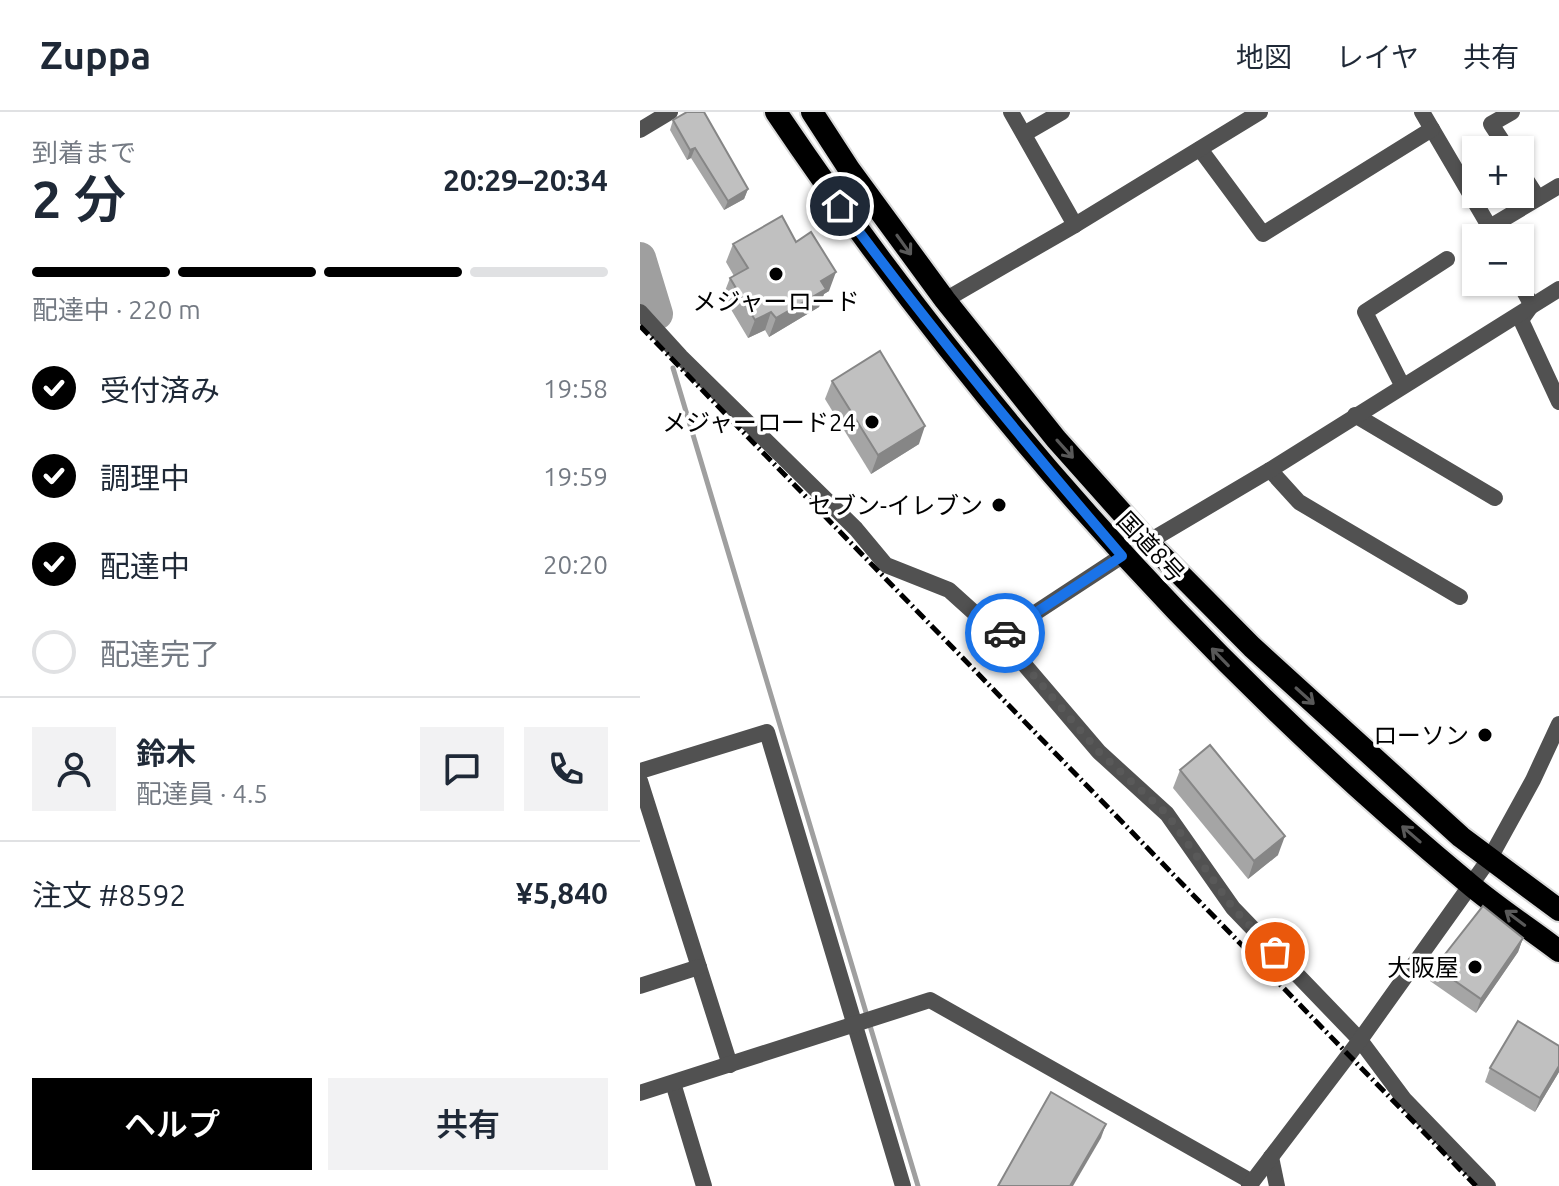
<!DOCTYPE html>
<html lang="ja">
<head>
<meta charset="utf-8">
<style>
	body { margin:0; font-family:Ubuntu,"Noto Sans JP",sans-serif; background:#f2f2f3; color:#1f2937; height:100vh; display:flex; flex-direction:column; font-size:30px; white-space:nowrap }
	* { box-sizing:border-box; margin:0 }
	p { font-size:26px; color:#747a83 }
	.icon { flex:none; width:44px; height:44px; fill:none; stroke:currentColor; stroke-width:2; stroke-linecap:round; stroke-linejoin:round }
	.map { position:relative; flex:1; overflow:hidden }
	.panel { display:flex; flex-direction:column; background:#fff; width:640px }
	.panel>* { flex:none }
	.controls { position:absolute; left:822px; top:24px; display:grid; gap:16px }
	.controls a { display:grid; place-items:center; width:72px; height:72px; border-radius:0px; background:#fff; box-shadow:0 2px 6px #0004; font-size:40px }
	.pin { position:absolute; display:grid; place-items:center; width:68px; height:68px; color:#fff; margin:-34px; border:4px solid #fff; border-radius:50%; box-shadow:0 2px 8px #0007 }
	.courier { position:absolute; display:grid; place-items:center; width:80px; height:80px; margin:-40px; border:6px solid #1a73e8; border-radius:50%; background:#fff; color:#222; box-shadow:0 2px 10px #0007 }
	.headline em { font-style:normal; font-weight:600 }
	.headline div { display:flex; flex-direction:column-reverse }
	.headline { display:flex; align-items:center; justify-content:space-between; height:136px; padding:0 32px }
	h1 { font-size:52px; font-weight:600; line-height:60px }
	.bar { display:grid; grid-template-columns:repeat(4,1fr); gap:12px 8px; align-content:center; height:96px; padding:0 32px }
	.bar i { height:10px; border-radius:6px; background:#e0e1e3 }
	.bar .active { background:#000 }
	.bar p { grid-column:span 4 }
	.line { display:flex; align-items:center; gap:20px; padding:0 32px; border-top:2px solid #e0e1e3 }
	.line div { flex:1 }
	.round { display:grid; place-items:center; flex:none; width:84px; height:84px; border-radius:0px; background:#f2f2f3 }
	ol { padding:0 32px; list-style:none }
	li { display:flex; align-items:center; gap:24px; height:88px }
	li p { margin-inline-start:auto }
	li .icon { padding:8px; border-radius:50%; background:#000; color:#fff; stroke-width:4 }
	li:last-child { color:#747a83 }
	li i { width:44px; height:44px; border:4px solid #e0e1e3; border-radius:50% }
	.button { display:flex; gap:16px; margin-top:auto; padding:16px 32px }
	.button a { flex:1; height:92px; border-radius:0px; background:#000; color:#fff; font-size:32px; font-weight:600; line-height:92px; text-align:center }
	.button a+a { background:#f2f2f3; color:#1f2937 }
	header { display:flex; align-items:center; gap:48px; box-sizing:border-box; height:112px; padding:0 40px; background:#fff; border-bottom:2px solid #e0e1e3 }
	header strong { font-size:38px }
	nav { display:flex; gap:44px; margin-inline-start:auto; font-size:28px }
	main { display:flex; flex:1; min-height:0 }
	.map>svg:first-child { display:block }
</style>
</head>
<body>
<header>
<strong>Zuppa</strong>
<nav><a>地図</a><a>レイヤ</a><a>共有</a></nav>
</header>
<main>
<section class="panel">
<div class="headline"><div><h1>2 分</h1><p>到着まで</p></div><em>20:29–20:34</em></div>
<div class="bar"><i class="active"></i><i class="active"></i><i class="active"></i><i></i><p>配達中 · 220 m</p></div>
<ol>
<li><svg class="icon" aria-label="check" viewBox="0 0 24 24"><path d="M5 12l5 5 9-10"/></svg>受付済み<p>19:58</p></li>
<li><svg class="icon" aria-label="check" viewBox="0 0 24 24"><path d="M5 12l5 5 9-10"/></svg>調理中<p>19:59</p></li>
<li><svg class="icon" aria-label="check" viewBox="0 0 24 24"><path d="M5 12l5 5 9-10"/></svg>配達中<p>20:20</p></li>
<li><i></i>配達完了</li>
</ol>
<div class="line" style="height:144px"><a class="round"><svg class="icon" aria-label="person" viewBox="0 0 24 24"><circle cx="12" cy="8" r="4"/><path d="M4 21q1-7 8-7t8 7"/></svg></a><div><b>鈴木</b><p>配達員 · 4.5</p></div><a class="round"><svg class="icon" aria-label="chat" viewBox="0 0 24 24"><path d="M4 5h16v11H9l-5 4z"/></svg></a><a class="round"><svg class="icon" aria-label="phone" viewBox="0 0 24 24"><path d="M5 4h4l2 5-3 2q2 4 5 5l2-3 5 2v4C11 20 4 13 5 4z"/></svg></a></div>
<div class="line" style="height:104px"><div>注文 #8592</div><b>¥5,840</b></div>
<div class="button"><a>ヘルプ</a><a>共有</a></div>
</section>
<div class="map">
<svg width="919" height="1074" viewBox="0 0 919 1074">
	<rect width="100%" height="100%" fill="#fff"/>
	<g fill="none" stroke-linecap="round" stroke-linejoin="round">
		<!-- stream -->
		<path stroke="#9f9f9f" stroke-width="5" d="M 33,256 L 278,1074"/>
		<!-- river -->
		<path stroke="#9f9f9f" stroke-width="32" d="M 0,146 L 17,202"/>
		<!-- trunk casing -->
		<g stroke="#dbdbdb" stroke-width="26">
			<g id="trunk">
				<path d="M 136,0 C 331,289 559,547 827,770 C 856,795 889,816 919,839"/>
				<path d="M 172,0 L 209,57 L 305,188 L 416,327 L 508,430 L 612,535 L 821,725 L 919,798"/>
			</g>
		</g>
		<!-- minor -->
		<g stroke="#515151" stroke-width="16">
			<path d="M 371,0 L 435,113"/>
			<path d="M 782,0 L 856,126"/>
			<path d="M 0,18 L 30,0"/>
			<path d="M 384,22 L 422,0"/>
			<path d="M 560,37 L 623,122 L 792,17"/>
			<path d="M 868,38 L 851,12 L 872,0"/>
			<path d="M 880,58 L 898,86"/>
			<path d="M 850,115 L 919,74"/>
			<path d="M 879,170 L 891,192"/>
			<path d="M 305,188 L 435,113 L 620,0"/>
			<path d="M 891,194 L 881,208 L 919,290"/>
			<path d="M 762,273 L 725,200 L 807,147"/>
			<path d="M 715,303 L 855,386"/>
			<path d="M 630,358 L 659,390 L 820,485"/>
			<path d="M 508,430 L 630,358 L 919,177"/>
			<path d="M 360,524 L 482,444"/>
			<path d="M 0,659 L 127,620 L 263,1074"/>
			<path d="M 0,669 L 90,953"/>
			<path d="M 0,874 L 59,855"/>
			<path d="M 33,971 L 64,1074"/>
			<path d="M 0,981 L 290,888 L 612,1070"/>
			<path d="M 631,1045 L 637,1074"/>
		</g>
		<!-- tertiary -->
		<g stroke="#515151" stroke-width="16">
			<path d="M 0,200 L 41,245 L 216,417 L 246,453 L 309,478 L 360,524 L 459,640 L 527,702 L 593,796 L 720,928 L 764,987 L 848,1074"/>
			<path d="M 609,1074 L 720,928 L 850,746 L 893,668 L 919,612"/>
		</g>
		<!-- trunk -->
		<use href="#trunk" stroke="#000" stroke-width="22"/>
		<!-- rail -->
		<path stroke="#000" stroke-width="5" stroke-dasharray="12 4 2 4" stroke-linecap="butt" d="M 0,214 L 836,1074"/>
	</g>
	<!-- wall -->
	<g fill="#a5a5a5">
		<path d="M 33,8 L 108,77 L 104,87 L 84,98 L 51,46 L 47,48 L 30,18 Z"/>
		<path d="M 156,130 L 189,179 L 184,182 L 179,195 L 129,225 L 125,218 L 108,226 L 83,184 L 90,166 L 94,164 L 86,150 L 93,132 Z"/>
		<path d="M 192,269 L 279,332 L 231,362 L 185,287 Z"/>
		<path d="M 540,658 L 638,743 L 608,767 L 533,676 Z"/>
		<path d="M 883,826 L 878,840 L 836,901 L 790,869 L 795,855 Z"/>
		<path d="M 850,956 L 919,960 L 895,1000 L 845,970 Z"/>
	</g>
	<!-- shaded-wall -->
	<g fill="#868686">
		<path d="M 55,36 L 51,46 L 47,48 L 50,38 Z"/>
		<path d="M 108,77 L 104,87 L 84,98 L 88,89 Z"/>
		<path d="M 196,160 L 189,179 L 184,182 L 179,195 L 129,225 L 136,206 L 181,169 Z"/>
		<path d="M 131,200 L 125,218 L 108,226 L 115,208 Z"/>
		<path d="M 285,314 L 279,332 L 231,362 L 238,343 Z"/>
		<path d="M 645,724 L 638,743 L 608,767 L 614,749 Z"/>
		<path d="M 883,826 L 878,840 L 836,901 L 841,887 Z"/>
		<path d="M 919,954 L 919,960 L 895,1000 L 900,986 Z"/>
		<path d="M 466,1012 L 461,1026 L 433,1074 L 430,1074 Z"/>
	</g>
	<!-- building -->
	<g fill="#c0c0c0" stroke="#868686" stroke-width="2">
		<path d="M 47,0 L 64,0 L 108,77 L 88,89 L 55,36 L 50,38 L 33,8 Z"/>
		<path d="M 142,104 L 156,130 L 171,120 L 196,160 L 181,169 L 186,177 L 136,206 L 131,200 L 115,208 L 90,166 L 108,156 L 93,132 Z"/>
		<path d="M 240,239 L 285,314 L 238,343 L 192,269 Z"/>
		<path d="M 570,633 L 645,724 L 614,749 L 540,658 Z"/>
		<path d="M 843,794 L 883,826 L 841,887 L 795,855 Z"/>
		<path d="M 878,909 L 919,934 L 919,954 L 900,986 L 850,956 Z"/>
		<path d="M 411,980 L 466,1012 L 430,1074 L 358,1074 Z"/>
	</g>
	<!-- one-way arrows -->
	<defs><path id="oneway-shaft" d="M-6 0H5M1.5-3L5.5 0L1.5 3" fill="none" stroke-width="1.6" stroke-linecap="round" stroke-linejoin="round" transform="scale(2)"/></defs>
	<g stroke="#595959">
		<use href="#oneway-shaft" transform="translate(264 133) rotate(54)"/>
		<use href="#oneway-shaft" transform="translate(425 337) rotate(48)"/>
		<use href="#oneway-shaft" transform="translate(580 545) rotate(-134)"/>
		<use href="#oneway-shaft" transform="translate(665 584) rotate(42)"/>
		<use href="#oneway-shaft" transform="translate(771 722) rotate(-139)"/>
		<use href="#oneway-shaft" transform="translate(875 806) rotate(-143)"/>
	</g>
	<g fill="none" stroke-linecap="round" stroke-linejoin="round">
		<!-- done -->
		<path stroke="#595959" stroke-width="8" stroke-dasharray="0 14.4" d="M 365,521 L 360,524 L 459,640 L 527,702 L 593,796 L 635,840"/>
		<!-- route -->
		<path stroke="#1a73e8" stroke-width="10" d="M 200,94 C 289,215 384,330 482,444 L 365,521"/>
	</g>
	<!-- markers -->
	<g fill="#000" stroke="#fff" stroke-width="3">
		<circle cx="136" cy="162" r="8"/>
		<circle cx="232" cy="310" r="8"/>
		<circle cx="359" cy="393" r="8"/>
		<circle cx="845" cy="623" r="8"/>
		<circle cx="835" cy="855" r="8"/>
	</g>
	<g text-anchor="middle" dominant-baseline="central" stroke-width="7" stroke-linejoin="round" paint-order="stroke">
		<!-- poi labels -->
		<g font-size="24" fill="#000" stroke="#fff" text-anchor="end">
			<text x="136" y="189" text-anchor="middle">メジャーロード</text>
			<text x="216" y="310">メジャーロード24</text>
			<text x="343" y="393">セブン-イレブン</text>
			<text x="829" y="623">ローソン</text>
			<text x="819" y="855">大阪屋</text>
		</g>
		<!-- street labels -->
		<g font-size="24" fill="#000" stroke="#fff">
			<text transform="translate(511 435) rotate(47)">国道8号</text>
		</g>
	</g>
</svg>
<div class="controls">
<a>+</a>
<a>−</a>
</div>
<div class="pin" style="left:635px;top:840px;background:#ea580c"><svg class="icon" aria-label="bag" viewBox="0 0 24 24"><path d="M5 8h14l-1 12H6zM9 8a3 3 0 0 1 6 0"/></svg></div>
<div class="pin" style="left:200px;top:94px;background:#1f2937"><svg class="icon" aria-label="home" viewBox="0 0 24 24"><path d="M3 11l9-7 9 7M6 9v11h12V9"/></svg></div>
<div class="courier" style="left:365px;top:521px"><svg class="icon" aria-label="car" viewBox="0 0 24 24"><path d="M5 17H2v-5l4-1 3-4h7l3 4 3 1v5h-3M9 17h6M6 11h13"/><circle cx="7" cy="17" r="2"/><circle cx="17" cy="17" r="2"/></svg></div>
</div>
</main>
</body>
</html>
